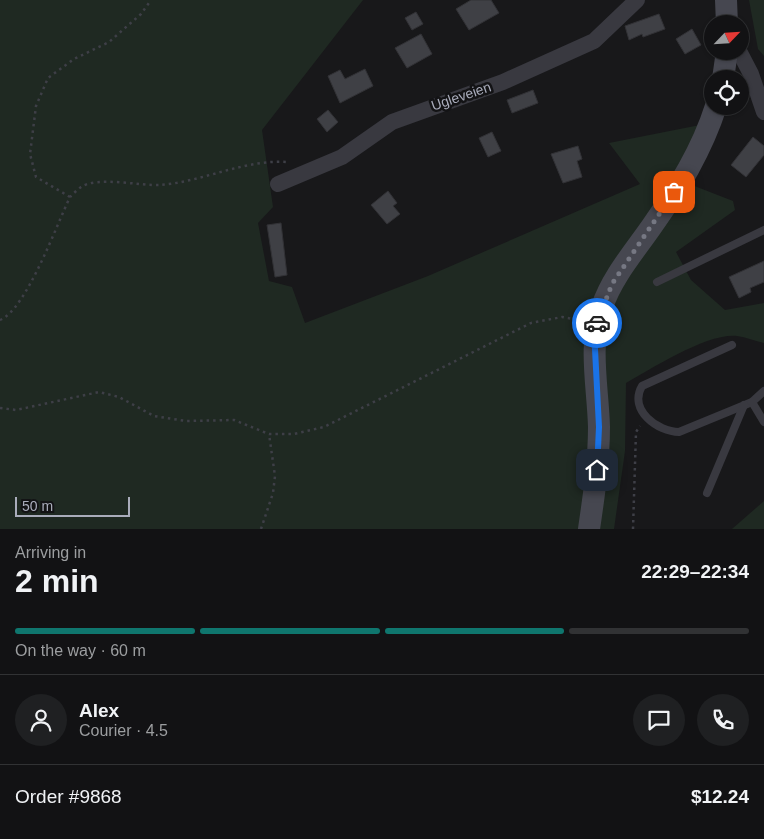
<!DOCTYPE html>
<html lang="en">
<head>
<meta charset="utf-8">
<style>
	body { margin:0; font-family:Arial,sans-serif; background:#1f2022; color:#f1f3f6; height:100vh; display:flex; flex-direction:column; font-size:19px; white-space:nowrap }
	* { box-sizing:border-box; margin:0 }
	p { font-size:16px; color:#9c9ea0 }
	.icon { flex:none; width:28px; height:28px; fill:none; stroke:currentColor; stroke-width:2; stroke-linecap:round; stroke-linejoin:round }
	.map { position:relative; height:529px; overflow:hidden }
	.side { display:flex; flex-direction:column; background:#121214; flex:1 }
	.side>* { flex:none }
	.needle { width:32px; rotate:65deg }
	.tools { position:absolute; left:704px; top:15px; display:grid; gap:10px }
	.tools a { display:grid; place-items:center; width:45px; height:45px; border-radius:50%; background:#121214; box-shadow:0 1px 4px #0004,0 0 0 1px #313234; font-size:25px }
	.scale { position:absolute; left:15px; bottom:12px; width:115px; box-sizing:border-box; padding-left:5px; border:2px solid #a9acbb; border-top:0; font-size:14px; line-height:18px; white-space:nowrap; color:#a9acbb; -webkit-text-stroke:4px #131315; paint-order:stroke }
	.pin { position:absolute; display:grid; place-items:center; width:42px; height:42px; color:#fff; margin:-21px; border-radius:10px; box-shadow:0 2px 8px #0006 }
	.courier { position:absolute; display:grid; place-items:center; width:50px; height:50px; margin:-25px; border:4px solid #1a73e8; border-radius:50%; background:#fff; color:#222; box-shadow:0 1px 6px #0007 }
	.head em { font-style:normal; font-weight:600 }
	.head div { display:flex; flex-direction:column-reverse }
	.head { display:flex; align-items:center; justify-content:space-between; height:85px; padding:0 15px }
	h1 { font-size:32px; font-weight:600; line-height:38px }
	.bar { display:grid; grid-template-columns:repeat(4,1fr); gap:8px 5px; align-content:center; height:60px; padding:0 15px }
	.bar i { height:6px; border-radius:4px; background:#313234 }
	.bar .active { background:#0f766e }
	.bar p { grid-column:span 4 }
	.line { display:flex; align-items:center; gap:12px; padding:0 15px; border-top:1px solid #313234 }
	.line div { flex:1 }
	.round { display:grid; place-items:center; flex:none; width:52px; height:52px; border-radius:26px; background:#1f2022 }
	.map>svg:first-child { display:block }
</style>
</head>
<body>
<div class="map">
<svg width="764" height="529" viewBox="0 0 764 529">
	<rect width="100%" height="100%" fill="#18181a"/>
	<!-- green -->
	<g fill="#1f2922">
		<path d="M 0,0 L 363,0 L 262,130 L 273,207 L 258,223 L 269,281 L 292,287 L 305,323 L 428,276 L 640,184 L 609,143 L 700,125 L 674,178 L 733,201 L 735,210 L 676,252 L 691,280 L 725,310 L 764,303 L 764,343 C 755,341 746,337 737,336 C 707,333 653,368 626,383 L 625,451 L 614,529 L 0,529 Z"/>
		<path d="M 749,0 L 764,0 L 764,56 L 758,49 Z"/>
		<path d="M 764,501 L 764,529 L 732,529 Z"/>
	</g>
	<!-- building -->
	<g fill="#3f4045" stroke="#323236">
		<path d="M 471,0 L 491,0 L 499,13 L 469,30 L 456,9 Z"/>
		<path d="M 416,12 L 423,24 L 412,30 L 405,18 Z"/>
		<path d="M 659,14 L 665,29 L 643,37 L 642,34 L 629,40 L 625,26 Z"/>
		<path d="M 692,29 L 701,45 L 685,54 L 676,39 Z"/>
		<path d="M 421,34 L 432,54 L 407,68 L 395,48 Z"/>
		<path d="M 365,69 L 373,86 L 340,103 L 328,76 L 340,70 L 345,79 Z"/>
		<path d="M 533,90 L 538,103 L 512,113 L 507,100 Z"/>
		<path d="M 328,110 L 338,122 L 327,132 L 317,119 Z"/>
		<path d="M 492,132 L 501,151 L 488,157 L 479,138 Z"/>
		<path d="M 753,137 L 764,146 L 764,155 L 746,177 L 731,165 Z"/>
		<path d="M 578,146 L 582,159 L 577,161 L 582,177 L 563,183 L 551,154 Z"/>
		<path d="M 388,191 L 397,203 L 393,206 L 400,214 L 387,224 L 371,205 Z"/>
		<path d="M 281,223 L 287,275 L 275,277 L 267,225 Z"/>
		<path d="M 764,261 L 764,282 L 750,288 L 751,292 L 739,298 L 729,277 Z"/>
	</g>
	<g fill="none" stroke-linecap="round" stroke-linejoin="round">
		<!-- path -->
		<g stroke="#3e3f47" stroke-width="2.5" stroke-dasharray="2.5 4" stroke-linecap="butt">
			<path d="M 70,197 L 36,177 L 30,154 L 36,106 L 48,78 L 74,59 L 109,42 L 141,14 L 151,0"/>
			<path d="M 0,320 C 26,310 57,224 70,197 C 73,194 77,190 81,187 C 97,176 140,186 160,185 C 202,182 245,159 287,162"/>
			<path d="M 0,408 L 16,410 L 99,392 L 119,397 L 154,416 L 186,421 L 234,420 L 269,434 L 294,434 L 324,427 L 531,323 L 562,317 L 579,320"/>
			<path d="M 261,529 L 273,493 L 275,476 L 269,434"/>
			<path d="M 633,529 L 636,432 L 640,426"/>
		</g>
		<!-- lane -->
		<g stroke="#393940" stroke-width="8">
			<path d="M 657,282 L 764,230"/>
			<path d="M 732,345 L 642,386 C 628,410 658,432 679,432 L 752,402 L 764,391"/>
			<path d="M 752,402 L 764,422"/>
			<path d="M 707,493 L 744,405"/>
		</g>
		<!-- street -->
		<g stroke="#393940" stroke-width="16">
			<path d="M 739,51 L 751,74 L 764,112"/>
			<path d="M 278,184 L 342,157 L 392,122 L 503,82 L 594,41 L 637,0"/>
		</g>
		<!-- secondary -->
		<g stroke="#464750" stroke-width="22">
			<path d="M 726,0 L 727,24"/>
			<path d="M 723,79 L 727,51"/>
			<path d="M 589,529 C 594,495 599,461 599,427 C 598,387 588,345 602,307 C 612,277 634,252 652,226 C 678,189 702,150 716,106"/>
		</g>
	</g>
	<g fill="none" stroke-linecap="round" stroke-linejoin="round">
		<!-- done -->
		<path stroke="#767883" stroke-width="5" stroke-dasharray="0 9" d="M 597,323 L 612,284 L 674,192"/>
		<!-- route -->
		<path stroke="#1a73e8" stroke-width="6" d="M 597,470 L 599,427 L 595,349 L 597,323"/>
	</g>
	<g text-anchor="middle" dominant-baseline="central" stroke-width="5" stroke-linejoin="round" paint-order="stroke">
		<!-- street labels -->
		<g font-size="14" fill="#a9acbb" stroke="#131315">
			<text transform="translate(461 96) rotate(-19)">Ugleveien</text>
		</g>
	</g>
</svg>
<div class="tools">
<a><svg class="needle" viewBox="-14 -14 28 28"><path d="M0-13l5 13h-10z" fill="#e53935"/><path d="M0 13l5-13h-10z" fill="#9c9ea0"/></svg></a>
<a><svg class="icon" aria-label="locate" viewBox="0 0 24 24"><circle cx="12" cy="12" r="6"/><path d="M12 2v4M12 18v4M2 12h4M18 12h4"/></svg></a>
</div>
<div class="scale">50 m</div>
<div class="pin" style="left:674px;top:192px;background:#ea580c"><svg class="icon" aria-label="bag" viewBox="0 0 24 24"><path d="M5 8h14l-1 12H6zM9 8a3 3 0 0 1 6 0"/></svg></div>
<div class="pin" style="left:597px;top:470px;background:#1f2937"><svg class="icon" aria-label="home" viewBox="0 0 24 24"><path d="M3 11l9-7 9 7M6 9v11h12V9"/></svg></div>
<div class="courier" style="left:597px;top:323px"><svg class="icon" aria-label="car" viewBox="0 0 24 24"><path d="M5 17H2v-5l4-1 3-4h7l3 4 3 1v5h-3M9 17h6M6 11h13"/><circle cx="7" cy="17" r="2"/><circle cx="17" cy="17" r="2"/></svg></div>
</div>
<section class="side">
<div class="head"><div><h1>2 min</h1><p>Arriving in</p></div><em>22:29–22:34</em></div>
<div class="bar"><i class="active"></i><i class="active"></i><i class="active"></i><i></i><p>On the way · 60 m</p></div>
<div class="line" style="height:90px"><a class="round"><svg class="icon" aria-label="person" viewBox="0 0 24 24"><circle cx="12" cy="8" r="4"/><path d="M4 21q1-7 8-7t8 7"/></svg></a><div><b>Alex</b><p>Courier · 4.5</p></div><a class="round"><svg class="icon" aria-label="chat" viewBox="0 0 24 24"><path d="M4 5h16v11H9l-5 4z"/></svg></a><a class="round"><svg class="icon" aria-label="phone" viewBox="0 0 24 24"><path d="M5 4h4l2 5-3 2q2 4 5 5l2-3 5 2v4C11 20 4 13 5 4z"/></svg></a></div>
<div class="line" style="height:65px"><div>Order #9868</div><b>$12.24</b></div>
</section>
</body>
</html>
